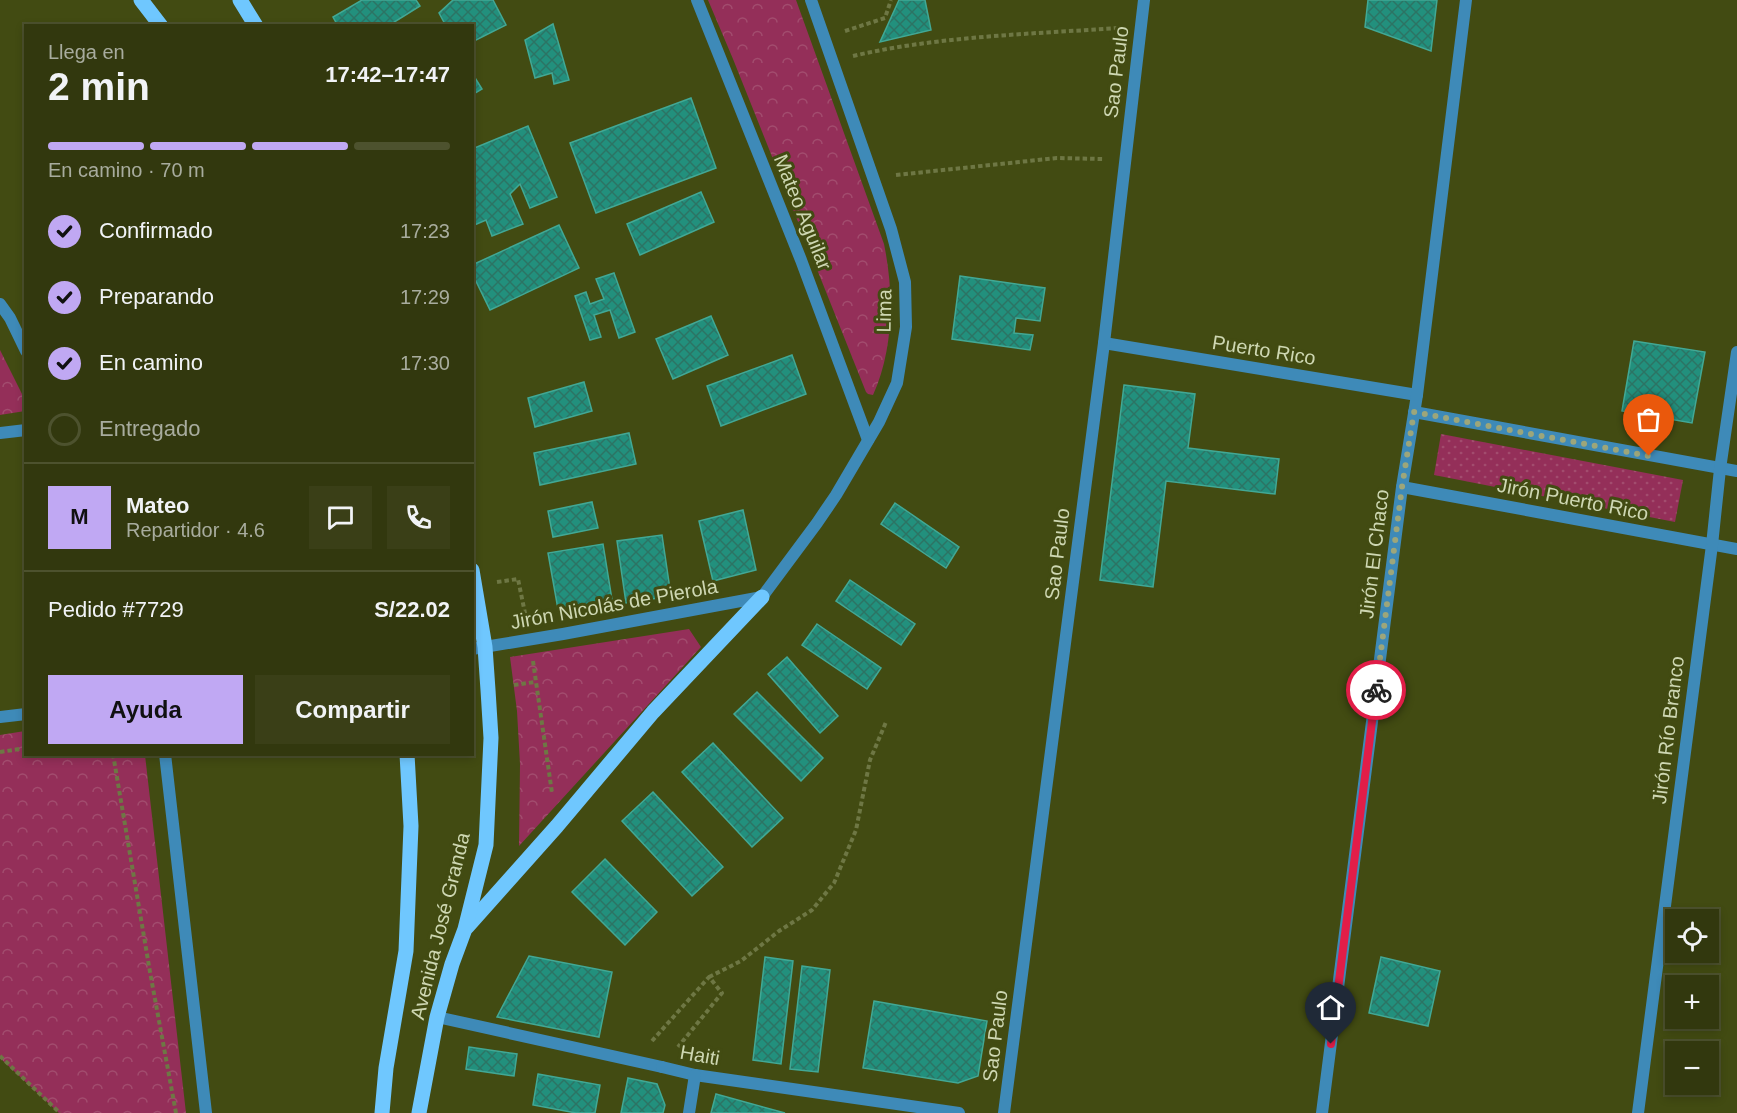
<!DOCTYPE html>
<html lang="es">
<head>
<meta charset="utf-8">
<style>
	body { margin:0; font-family:Helvetica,sans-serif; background:#3a3f17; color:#f1f3f6; height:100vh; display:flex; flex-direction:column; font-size:22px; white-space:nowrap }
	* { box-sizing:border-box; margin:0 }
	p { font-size:20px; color:#a8ac9e }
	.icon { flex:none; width:33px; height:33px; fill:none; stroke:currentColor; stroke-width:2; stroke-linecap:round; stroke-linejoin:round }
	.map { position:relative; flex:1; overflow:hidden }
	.side { position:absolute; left:24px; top:24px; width:450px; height:732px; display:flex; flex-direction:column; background:#32380e; border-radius:0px; box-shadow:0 3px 9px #0003,0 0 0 2px #4d522e }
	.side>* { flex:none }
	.buttons { position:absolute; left:1665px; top:909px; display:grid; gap:12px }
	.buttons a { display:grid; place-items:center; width:54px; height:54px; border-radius:0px; background:#32380e; box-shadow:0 3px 9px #0003,0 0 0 2px #4d522e; font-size:30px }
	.pin { position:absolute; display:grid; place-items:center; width:51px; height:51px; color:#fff; margin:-62px -26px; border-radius:50% 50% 50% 0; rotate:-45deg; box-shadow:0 0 6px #0007 }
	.pin .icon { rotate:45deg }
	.courier { position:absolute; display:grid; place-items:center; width:60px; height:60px; margin:-30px; border:4px solid #e11d48; border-radius:50%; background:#fff; color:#222; box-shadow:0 2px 8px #0007 }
	.summary em { font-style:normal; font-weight:600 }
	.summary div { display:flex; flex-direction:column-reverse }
	.summary { display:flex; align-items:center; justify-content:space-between; height:102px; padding:0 24px }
	h1 { font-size:39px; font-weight:600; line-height:45px }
	.bar { display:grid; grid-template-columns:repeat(4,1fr); gap:9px 6px; align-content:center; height:72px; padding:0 24px }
	.bar i { height:8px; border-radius:4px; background:#4d522e }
	.bar .on { background:#c0a8f3 }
	.bar p { grid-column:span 4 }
	.line { display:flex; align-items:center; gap:15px; padding:0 24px; border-top:2px solid #4d522e }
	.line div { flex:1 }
	.round { display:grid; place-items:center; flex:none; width:63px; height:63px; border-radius:0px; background:#3a3f17 }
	ol { padding:0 24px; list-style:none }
	li { display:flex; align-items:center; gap:18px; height:66px }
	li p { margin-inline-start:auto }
	li .icon { padding:6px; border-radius:50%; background:#c0a8f3; color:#111; stroke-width:4 }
	li:last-child { color:#a8ac9e }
	li i { width:33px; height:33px; border:3px solid #4d522e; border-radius:50% }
	.cta { display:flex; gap:12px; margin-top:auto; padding:12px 24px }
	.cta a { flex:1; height:69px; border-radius:0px; background:#c0a8f3; color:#111; font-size:24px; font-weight:600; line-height:69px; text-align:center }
	.cta a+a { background:#3a3f17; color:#f1f3f6 }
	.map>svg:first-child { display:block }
</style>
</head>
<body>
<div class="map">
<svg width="1737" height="1113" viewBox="0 0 1737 1113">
	<defs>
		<pattern id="grass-dots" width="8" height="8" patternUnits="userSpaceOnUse" patternTransform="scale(1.5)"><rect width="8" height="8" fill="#942f59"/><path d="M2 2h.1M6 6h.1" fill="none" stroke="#a24c6e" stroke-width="1.8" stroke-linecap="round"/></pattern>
		<pattern id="park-crowns" width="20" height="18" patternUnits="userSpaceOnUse" patternTransform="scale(1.5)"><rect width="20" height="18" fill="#942f59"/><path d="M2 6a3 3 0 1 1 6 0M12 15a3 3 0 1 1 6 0" fill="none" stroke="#a24c6e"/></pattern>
		<pattern id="building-cross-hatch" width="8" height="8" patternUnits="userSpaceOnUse" patternTransform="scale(1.5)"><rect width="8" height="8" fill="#22907d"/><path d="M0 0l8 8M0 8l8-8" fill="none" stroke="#2c7464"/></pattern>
	</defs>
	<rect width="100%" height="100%" fill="#424b12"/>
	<!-- grass -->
	<path fill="url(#grass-dots)" d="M 1441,434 L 1683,480 L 1675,522 L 1434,475 Z"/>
	<!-- park -->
	<g fill="url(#park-crowns)">
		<path d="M 708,0 L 796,0 L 884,244 C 894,292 894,349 873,395 L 868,394 L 866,392 L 733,59 Z"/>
		<path d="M 0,350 L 25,400 L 25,411 L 0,415 Z"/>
		<path d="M 689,629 L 701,647 L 519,846 L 520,764 L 517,711 L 510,657 Z"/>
		<path d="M 25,731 L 26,754 L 145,755 L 186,1113 L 59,1113 L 0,1058 L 0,735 Z"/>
	</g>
	<!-- building -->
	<g fill="url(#building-cross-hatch)" stroke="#42a895" stroke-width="1.5">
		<path d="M 362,0 L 416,0 L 420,6 L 388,26 L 338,26 L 333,17 Z"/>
		<path d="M 453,0 L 493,0 L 506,25 L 472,42 L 472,26 L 446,26 L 439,13 Z"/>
		<path d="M 899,0 L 925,0 L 931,30 L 880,42 Z"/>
		<path d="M 1368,0 L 1437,0 L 1431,51 L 1365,27 Z"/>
		<path d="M 553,24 L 569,80 L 554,84 L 552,73 L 535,78 L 525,40 Z"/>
		<path d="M 472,73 L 482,89 L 472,95 Z"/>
		<path d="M 691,98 L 716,168 L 596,213 L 570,143 Z"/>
		<path d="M 528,126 L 557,197 L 530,208 L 520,184 L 510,194 L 523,224 L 492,236 L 486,220 L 472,226 L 472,149 Z"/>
		<path d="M 701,192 L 714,222 L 640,255 L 627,224 Z"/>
		<path d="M 559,225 L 579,268 L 490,310 L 472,273 L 472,265 Z"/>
		<path d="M 614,273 L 635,332 L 619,338 L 610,310 L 594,315 L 601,337 L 590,340 L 575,296 L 586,292 L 590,304 L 604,299 L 596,279 Z"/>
		<path d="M 960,276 L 1045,288 L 1040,321 L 1016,318 L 1014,333 L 1033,335 L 1030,350 L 952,339 Z"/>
		<path d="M 711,316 L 728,355 L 673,379 L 656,339 Z"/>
		<path d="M 1634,341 L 1705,352 L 1692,423 L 1622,411 Z"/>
		<path d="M 792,355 L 806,394 L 721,426 L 707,386 Z"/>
		<path d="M 584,382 L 592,411 L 535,427 L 528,398 Z"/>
		<path d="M 1124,385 L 1195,394 L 1188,448 L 1279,459 L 1275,494 L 1166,481 L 1153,587 L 1100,580 Z"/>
		<path d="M 629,433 L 636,464 L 540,485 L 534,453 Z"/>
		<path d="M 592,502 L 598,528 L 553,537 L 548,511 Z"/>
		<path d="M 895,503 L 959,547 L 946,568 L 881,524 Z"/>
		<path d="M 743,510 L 756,570 L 713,581 L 699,521 Z"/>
		<path d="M 662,535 L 671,596 L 626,603 L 617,541 Z"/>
		<path d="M 603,544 L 613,606 L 559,615 L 548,553 Z"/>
		<path d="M 850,580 L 915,624 L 901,645 L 836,601 Z"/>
		<path d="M 817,624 L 881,668 L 867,689 L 802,645 Z"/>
		<path d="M 787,657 L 838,716 L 820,733 L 768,674 Z"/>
		<path d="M 757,692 L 823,758 L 801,781 L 734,714 Z"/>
		<path d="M 713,743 L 783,818 L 752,847 L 682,772 Z"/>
		<path d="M 653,792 L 723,867 L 692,896 L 622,821 Z"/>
		<path d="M 605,859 L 657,912 L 625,945 L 572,892 Z"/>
		<path d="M 529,956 L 612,972 L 599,1037 L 497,1017 Z"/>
		<path d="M 765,957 L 793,961 L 781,1064 L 753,1060 Z"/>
		<path d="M 1381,957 L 1440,971 L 1428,1026 L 1369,1013 Z"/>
		<path d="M 802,966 L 830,970 L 818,1072 L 790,1069 Z"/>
		<path d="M 874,1001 L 987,1021 L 978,1076 L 958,1083 L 863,1068 Z"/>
		<path d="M 469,1047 L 517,1054 L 514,1076 L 466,1069 Z"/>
		<path d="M 538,1074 L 600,1085 L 595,1113 L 576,1113 L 533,1105 Z"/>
		<path d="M 628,1078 L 657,1084 L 665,1105 L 663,1113 L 621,1113 Z"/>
		<path d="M 716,1094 L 785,1113 L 711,1113 Z"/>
	</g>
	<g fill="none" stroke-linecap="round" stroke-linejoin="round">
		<!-- path -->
		<g stroke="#6e7744" stroke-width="4" stroke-dasharray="4.5 3" stroke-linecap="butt">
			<path d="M 845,31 L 885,18 L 891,0"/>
			<path d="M 853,56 C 939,36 1031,34 1119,28"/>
			<path d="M 896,175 L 1057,158 L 1103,159"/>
			<path d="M 497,582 L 518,579 L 526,618"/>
			<path d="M 533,661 L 552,793"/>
			<path d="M 514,685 L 535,682"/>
			<path d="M 0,752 L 26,748"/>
			<path d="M 113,754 L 150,972 L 176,1113"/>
			<path d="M 709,977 L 741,961 L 779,931 L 812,910 L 834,883 L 856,830 L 870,760 L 886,722"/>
			<path d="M 652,1041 L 709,977 L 722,993 L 678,1047"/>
			<path d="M 0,1056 L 60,1113"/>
		</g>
		<!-- service -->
		<path stroke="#3e8ab8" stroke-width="12" d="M 1104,343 L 1417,395"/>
		<!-- pedestrian -->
		<path stroke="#3e8ab8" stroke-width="12" d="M 437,1017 L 662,1067"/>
		<!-- minor -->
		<g stroke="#3e8ab8" stroke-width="12">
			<path d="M 0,304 L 10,318 L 26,351"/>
			<path d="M 1414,412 L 1737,471"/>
			<path d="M 0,433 L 26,430"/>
			<path d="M 1402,487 L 1737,549"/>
			<path d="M 0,717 L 26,714"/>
			<path d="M 165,754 L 206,1113"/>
			<path d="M 662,1067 L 695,1075 L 959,1113"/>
			<path d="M 689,1113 L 695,1075"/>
			<path d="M 1004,1113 L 1104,343 L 1144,0"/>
			<path d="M 1322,1113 L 1402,487 L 1417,395 L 1466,0"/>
			<path d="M 1638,1113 L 1712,545 L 1720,469 L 1737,352"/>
		</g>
		<!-- tertiary -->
		<g stroke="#3e8ab8" stroke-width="12">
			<path d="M 697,0 L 801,260 L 868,440"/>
			<path d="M 472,649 L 563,634 L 762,597 L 817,523 L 836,495 L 879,422 L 897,383 L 906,327 L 905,282 L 891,229 L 811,0"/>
		</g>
		<!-- primary -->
		<g stroke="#6fc7fe" stroke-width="15">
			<path d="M 141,0 L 161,26"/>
			<path d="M 240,0 L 256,26"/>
			<path d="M 467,927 L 557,826 L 653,712 L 762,597"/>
			<path d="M 382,1113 L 386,1068 L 406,951 L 411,826 L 407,754"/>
			<path d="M 419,1113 L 437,1017 L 452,964 L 465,929 L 486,845 L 491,738 L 488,690 L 485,647 L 472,570"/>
		</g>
	</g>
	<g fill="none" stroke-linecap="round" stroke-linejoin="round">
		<!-- done -->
		<path stroke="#9da67a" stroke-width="6" stroke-dasharray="0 10.8" d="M 1376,690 L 1402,487 L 1414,412 L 1649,456"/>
		<!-- route -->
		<path stroke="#e11d48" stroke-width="8" d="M 1331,1044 L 1376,690"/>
	</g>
	<g text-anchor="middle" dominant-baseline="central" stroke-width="6" stroke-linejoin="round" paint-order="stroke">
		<!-- street labels -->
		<g font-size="20" fill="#ced7b2" stroke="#424b12">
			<text transform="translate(1116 72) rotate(-83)">Sao Paulo</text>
			<text transform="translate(803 212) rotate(68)">Mateo Aguilar</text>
			<text transform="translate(884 311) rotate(-89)">Lima</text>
			<text transform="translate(1264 350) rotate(9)">Puerto Rico</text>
			<text transform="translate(1573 499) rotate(11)">Jirón Puerto Rico</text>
			<text transform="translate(1057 554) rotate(-83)">Sao Paulo</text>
			<text transform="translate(1374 554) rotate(-83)">Jirón El Chaco</text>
			<text transform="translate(614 604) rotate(-10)">Jirón Nicolás de Pierola</text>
			<text transform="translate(1668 730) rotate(-83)">Jirón Río Branco</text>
			<text transform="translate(440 926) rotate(-76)">Avenida José Granda</text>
			<text transform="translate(995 1036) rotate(-83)">Sao Paulo</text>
			<text transform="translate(700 1055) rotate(10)">Haiti</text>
		</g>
	</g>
</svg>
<div class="buttons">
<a><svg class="icon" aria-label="locate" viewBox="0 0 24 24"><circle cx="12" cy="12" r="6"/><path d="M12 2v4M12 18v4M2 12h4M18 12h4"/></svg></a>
<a>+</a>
<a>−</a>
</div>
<div class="pin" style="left:1649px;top:456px;background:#ea580c"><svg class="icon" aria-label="bag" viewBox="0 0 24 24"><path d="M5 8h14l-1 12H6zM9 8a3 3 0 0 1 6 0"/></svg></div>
<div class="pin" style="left:1331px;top:1044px;background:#1f2937"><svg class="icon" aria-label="home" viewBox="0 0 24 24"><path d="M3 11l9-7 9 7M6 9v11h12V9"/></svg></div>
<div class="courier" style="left:1376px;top:690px"><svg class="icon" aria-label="bike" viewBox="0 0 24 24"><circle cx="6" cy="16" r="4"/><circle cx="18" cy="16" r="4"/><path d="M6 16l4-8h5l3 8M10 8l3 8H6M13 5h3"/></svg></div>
<section class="side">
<div class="summary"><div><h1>2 min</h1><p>Llega en</p></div><em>17:42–17:47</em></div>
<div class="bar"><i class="on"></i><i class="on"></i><i class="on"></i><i></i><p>En camino · 70 m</p></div>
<ol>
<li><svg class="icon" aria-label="check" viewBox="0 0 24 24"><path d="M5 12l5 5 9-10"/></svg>Confirmado<p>17:23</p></li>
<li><svg class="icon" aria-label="check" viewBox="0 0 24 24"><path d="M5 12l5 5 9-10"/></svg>Preparando<p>17:29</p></li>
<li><svg class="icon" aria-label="check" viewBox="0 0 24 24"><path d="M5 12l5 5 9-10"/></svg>En camino<p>17:30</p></li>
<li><i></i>Entregado</li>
</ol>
<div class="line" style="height:108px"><b class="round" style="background:#c0a8f3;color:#111">M</b><div><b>Mateo</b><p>Repartidor · 4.6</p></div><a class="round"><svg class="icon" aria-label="chat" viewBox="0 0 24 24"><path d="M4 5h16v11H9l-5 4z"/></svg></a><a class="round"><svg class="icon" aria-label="phone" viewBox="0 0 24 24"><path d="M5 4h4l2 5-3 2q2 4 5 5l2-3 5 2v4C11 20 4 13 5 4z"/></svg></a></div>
<div class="line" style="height:78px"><div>Pedido #7729</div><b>S/22.02</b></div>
<div class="cta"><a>Ayuda</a><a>Compartir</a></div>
</section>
</div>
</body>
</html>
